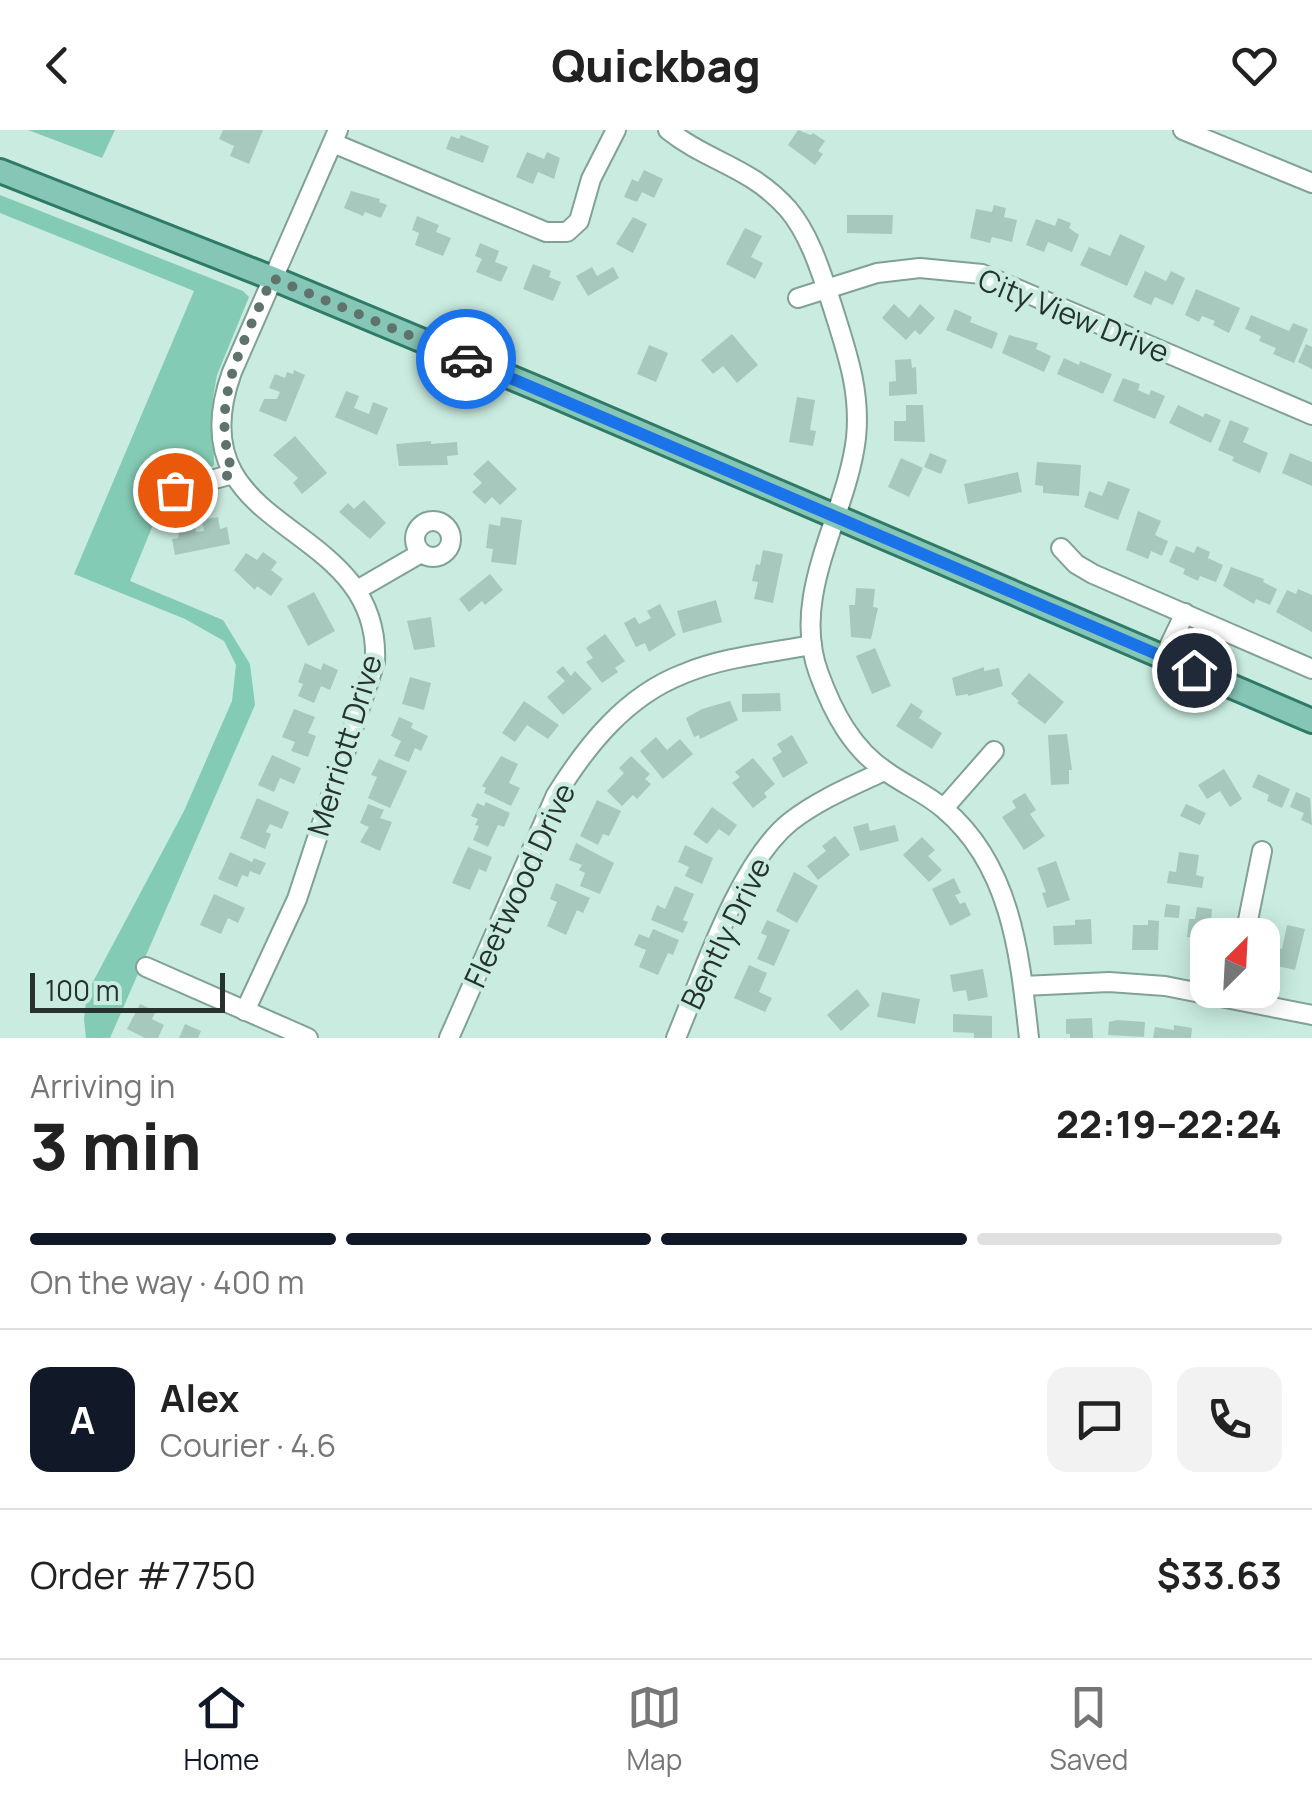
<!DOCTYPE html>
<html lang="en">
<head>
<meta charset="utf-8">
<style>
	body { margin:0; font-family:Manrope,sans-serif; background:#f2f2f2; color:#222; height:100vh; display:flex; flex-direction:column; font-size:38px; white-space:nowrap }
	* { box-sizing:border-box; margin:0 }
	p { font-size:32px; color:#767676 }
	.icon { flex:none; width:55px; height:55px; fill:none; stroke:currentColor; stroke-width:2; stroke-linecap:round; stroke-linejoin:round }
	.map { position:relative; height:908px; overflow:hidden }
	.panel { display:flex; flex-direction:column; background:#fff; flex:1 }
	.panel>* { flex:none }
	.needle { width:65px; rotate:24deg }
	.fabs { position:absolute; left:1190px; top:788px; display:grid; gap:20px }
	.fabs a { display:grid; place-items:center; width:90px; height:90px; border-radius:20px; background:#fff; box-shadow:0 5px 25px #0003; font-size:50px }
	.scale { position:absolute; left:30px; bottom:25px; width:195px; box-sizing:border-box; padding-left:10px; border:5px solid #25322e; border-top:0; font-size:28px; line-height:35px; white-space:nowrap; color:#25322e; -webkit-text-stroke:8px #caece0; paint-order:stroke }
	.pin { position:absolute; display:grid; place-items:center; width:85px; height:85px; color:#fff; margin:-42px; border:5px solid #fff; border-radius:50%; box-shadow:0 2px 10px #0007 }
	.courier { position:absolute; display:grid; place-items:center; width:100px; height:100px; margin:-50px; border:8px solid #1a73e8; border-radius:50%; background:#fff; color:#222; box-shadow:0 2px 12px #0007 }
	.headline em { font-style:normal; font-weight:800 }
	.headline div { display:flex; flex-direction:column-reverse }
	.headline { display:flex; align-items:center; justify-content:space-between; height:170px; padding:0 30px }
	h1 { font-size:65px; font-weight:800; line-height:75px }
	.bar { display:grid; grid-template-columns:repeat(4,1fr); gap:15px 10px; align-content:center; height:120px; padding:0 30px }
	.bar i { height:12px; border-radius:8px; background:#e0e0e0 }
	.bar .on { background:#111827 }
	.bar p { grid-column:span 4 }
	.line { display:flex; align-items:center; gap:25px; padding:0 30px; border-top:2px solid #e0e0e0 }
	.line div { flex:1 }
	.round { display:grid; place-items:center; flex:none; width:105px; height:105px; border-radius:20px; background:#f2f2f2 }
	header { display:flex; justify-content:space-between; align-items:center; height:130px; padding:0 30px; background:#fff; font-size:45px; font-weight:800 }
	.dock { display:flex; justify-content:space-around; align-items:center; height:140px; border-top:2px solid #e0e0e0; background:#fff; font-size:28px; color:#767676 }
	.dock a { display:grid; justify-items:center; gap:5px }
	.dock .on { color:#111827 }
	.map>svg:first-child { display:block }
</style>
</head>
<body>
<header><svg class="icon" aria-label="back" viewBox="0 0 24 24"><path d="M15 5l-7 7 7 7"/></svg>Quickbag<svg class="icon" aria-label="heart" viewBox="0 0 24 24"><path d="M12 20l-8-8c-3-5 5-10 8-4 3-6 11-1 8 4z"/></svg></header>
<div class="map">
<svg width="1312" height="908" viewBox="0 0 1312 908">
	<rect width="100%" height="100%" fill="#caece0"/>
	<!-- green -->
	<g fill="#84cbb5">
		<path d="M 28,0 L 115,0 L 102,28 Z"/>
		<path d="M 0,65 L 243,161 L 249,167 L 217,245 L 213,268 L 214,335 L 207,340 L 163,348 L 164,368 L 130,451 L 223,490 L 250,534 L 255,575 L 110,908 L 86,908 L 84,889 L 87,863 L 184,681 L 232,571 L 236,535 L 224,511 L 185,489 L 74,444 L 194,161 L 0,83 Z"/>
	</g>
	<!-- building -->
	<g fill="#a7c8bd">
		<path d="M 223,0 L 263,0 L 249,34 L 230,26 L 234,16 L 219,9 Z"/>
		<path d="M 798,0 L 811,5 L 813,3 L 825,11 L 818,21 L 823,24 L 815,35 L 788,15 Z"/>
		<path d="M 461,5 L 489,16 L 483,33 L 446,19 L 451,6 L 459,9 Z"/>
		<path d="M 527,22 L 544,29 L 547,22 L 560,28 L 554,49 L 538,42 L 533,54 L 516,47 Z"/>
		<path d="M 644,40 L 663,49 L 654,68 L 642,62 L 637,72 L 624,67 L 632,49 L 638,52 Z"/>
		<path d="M 351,61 L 380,69 L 379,72 L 387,75 L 381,88 L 365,82 L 363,86 L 344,78 Z"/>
		<path d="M 994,75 L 1006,78 L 1004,87 L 1017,90 L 1012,112 L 992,107 L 990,113 L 970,108 L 976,79 L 992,82 Z"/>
		<path d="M 847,85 L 893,85 L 892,104 L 847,103 Z"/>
		<path d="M 417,86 L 439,95 L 436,102 L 451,108 L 443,126 L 415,115 L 419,103 L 412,100 Z"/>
		<path d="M 633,87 L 647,94 L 633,123 L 616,114 Z"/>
		<path d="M 1058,88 L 1071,93 L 1069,98 L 1079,105 L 1072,122 L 1048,112 L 1044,122 L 1026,115 L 1036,89 L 1055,96 Z"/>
		<path d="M 745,98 L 762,106 L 751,127 L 763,133 L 755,149 L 726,134 Z"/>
		<path d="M 1120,104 L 1145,116 L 1127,156 L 1080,135 L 1089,117 L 1110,126 Z"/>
		<path d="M 480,113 L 499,121 L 495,132 L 508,137 L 501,152 L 476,142 L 482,129 L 475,126 Z"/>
		<path d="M 533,134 L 551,141 L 549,147 L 561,152 L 553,171 L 523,159 Z"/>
		<path d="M 592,137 L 597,146 L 613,137 L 619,148 L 588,166 L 576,146 Z"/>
		<path d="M 1145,141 L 1166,151 L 1171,141 L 1185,148 L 1173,175 L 1155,167 L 1151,175 L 1133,167 Z"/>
		<path d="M 1196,159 L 1240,178 L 1229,203 L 1213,195 L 1215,191 L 1202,186 L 1199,192 L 1185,185 Z"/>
		<path d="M 894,174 L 909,188 L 920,174 L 935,188 L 920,205 L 915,200 L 906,210 L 882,188 Z"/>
		<path d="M 955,179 L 972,187 L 970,192 L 998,203 L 992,219 L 946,200 Z"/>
		<path d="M 1251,185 L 1289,201 L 1293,193 L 1308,199 L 1294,233 L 1273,224 L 1276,218 L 1259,211 L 1261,206 L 1245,199 Z"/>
		<path d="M 732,204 L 758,235 L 737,253 L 723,236 L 713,244 L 701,230 Z"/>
		<path d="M 1009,205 L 1038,213 L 1036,219 L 1051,226 L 1044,242 L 1002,223 Z"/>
		<path d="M 1306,214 L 1312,217 L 1312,239 L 1298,232 Z"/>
		<path d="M 649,215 L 668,223 L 656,252 L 637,244 Z"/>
		<path d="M 1064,228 L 1079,235 L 1080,231 L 1112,244 L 1103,264 L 1057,244 Z"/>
		<path d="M 911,229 L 912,238 L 916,237 L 917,264 L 889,266 L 889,252 L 896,251 L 895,230 Z"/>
		<path d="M 294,240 L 305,245 L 286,292 L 259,281 L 264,269 L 277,269 L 280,262 L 269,258 L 275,244 L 285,248 L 287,242 L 293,244 Z"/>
		<path d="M 1123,248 L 1140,254 L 1138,260 L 1149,265 L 1151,260 L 1165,266 L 1155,289 L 1113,271 Z"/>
		<path d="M 346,261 L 359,266 L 354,278 L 369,284 L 373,272 L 388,278 L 377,305 L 335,287 Z"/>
		<path d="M 797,267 L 815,270 L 810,300 L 816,301 L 813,316 L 789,312 Z"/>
		<path d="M 906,275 L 923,275 L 925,312 L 894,311 L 894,291 L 906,291 Z"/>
		<path d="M 1178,275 L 1203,287 L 1205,283 L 1221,290 L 1211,313 L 1169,293 Z"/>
		<path d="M 1230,290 L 1249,298 L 1243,312 L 1268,323 L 1260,343 L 1232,331 L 1234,327 L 1218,320 Z"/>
		<path d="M 295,306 L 327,343 L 302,364 L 293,353 L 298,348 L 273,325 Z"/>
		<path d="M 431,311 L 431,314 L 457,312 L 458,325 L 447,326 L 448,335 L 399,336 L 396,314 Z"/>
		<path d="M 930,323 L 947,330 L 941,344 L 924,337 Z"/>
		<path d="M 1290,323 L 1312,332 L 1312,356 L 1282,343 Z"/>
		<path d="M 901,328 L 923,338 L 909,367 L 888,357 Z"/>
		<path d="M 488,330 L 517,359 L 500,375 L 492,367 L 485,374 L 472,362 L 482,353 L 473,344 Z"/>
		<path d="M 1037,332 L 1081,335 L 1079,366 L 1043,363 L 1043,356 L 1035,355 Z"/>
		<path d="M 1018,342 L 1022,362 L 968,374 L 964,354 Z"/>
		<path d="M 1108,351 L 1130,359 L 1118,390 L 1084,377 L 1089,361 L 1102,366 Z"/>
		<path d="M 364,370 L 386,393 L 370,409 L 339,382 L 348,373 L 354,379 Z"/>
		<path d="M 1138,381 L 1161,391 L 1155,405 L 1168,411 L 1162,426 L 1151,421 L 1148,429 L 1126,420 Z"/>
		<path d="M 218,387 L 220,399 L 227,397 L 230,414 L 175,425 L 172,409 L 178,408 L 180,394 L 194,391 L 196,402 L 204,401 L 202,390 Z"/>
		<path d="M 501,387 L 522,390 L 516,435 L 491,432 L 493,419 L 486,418 L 489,394 L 500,396 Z"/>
		<path d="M 1176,416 L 1194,423 L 1197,416 L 1210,422 L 1208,428 L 1223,435 L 1216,452 L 1200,446 L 1198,451 L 1183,444 L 1185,439 L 1169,432 Z"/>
		<path d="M 763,420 L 783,424 L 773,473 L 754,469 L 758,452 L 752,451 L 756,434 L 760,435 Z"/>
		<path d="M 263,422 L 277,432 L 271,440 L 283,449 L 271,466 L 257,456 L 255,460 L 234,440 L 246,423 L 257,430 Z"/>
		<path d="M 1231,437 L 1264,449 L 1263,452 L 1277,459 L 1270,475 L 1256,469 L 1254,474 L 1223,456 Z"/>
		<path d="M 490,444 L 503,460 L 485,475 L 482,471 L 469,482 L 459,469 Z"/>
		<path d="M 856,458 L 875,459 L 873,477 L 878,478 L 871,509 L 851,507 L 849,475 L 855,475 Z"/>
		<path d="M 1298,459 L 1312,465 L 1312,502 L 1276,482 L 1287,460 L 1296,464 Z"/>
		<path d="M 314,462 L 335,501 L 308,516 L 287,476 Z"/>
		<path d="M 716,470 L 722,492 L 683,503 L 677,481 Z"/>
		<path d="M 660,474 L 676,505 L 649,522 L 645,513 L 636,517 L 624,493 L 635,487 L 639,494 L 651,488 L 647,481 Z"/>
		<path d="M 431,487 L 435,517 L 414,520 L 407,491 Z"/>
		<path d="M 605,504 L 625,531 L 615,538 L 618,542 L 602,553 L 586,532 L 593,528 L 586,518 Z"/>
		<path d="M 875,518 L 891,556 L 872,564 L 856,526 Z"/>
		<path d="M 305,533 L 321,540 L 323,533 L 338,540 L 330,560 L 321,556 L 314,573 L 298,566 L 303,554 L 298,552 Z"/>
		<path d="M 563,536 L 571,546 L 575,541 L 592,559 L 563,585 L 547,567 L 565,551 L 556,542 Z"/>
		<path d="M 984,537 L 984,541 L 999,538 L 1003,556 L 968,566 L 968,564 L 956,566 L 952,548 Z"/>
		<path d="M 1029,543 L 1064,572 L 1045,594 L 1017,573 L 1019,571 L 1011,564 Z"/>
		<path d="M 410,547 L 431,553 L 424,580 L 402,574 Z"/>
		<path d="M 780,563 L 781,581 L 742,582 L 742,564 Z"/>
		<path d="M 524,571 L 559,595 L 548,609 L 527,595 L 515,612 L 502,603 Z"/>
		<path d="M 730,571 L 738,590 L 700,609 L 699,605 L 694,607 L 686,588 L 702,579 Z"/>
		<path d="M 911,573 L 923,581 L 919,588 L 942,603 L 932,619 L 896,596 Z"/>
		<path d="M 294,579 L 315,587 L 308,603 L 316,606 L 308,627 L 291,621 L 295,612 L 282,607 Z"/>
		<path d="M 399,587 L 413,593 L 411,598 L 428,606 L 421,621 L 415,618 L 409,632 L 394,626 L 401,611 L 391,606 Z"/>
		<path d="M 1067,604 L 1072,640 L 1069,640 L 1069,654 L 1051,655 L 1048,605 Z"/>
		<path d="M 792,605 L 808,633 L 783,648 L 772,628 L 782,622 L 777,614 Z"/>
		<path d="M 656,607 L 667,620 L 680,609 L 693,624 L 663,649 L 640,621 Z"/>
		<path d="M 272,625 L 301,638 L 294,654 L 280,648 L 274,662 L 258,655 Z"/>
		<path d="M 501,626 L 518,634 L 509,653 L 520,658 L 511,676 L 484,663 L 486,658 L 482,656 Z"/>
		<path d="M 631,626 L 650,644 L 645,649 L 651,654 L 637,669 L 633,665 L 622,676 L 607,661 L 624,643 L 619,638 Z"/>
		<path d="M 753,628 L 775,654 L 764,663 L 767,667 L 753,678 L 732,653 L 740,647 L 735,642 Z"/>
		<path d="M 379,629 L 407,641 L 390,678 L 368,668 L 377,647 L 371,645 Z"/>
		<path d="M 1224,639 L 1242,669 L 1230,677 L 1220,661 L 1207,669 L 1198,655 Z"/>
		<path d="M 1258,644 L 1290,659 L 1282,678 L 1267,671 L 1269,665 L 1252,657 Z"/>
		<path d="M 1296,662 L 1310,668 L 1312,695 L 1301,690 L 1304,683 L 1290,677 Z"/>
		<path d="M 1025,663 L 1036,680 L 1030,684 L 1045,706 L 1024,720 L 1002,687 L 1016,678 L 1012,671 Z"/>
		<path d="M 257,668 L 289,682 L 282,699 L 270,694 L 266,702 L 271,704 L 265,719 L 240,708 Z"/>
		<path d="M 597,670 L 621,681 L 609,706 L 603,704 L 598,715 L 580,706 Z"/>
		<path d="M 486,672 L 510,683 L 504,697 L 498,695 L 488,717 L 473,710 L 479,696 L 475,695 L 478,689 L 471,686 L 477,673 L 484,676 Z"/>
		<path d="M 368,674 L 384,680 L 380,688 L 392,692 L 380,721 L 360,712 L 369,697 L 360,693 Z"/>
		<path d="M 1186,674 L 1206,683 L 1200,695 L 1180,686 Z"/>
		<path d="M 712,677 L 737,695 L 729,706 L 719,699 L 707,714 L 693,704 Z"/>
		<path d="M 868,693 L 870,701 L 895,695 L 899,711 L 860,721 L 853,697 Z"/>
		<path d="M 835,706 L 850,725 L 818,750 L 807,736 L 826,721 L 822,716 Z"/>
		<path d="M 922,707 L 935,720 L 928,726 L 942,740 L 929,752 L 903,725 Z"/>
		<path d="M 576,713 L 614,733 L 600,764 L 580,756 L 585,743 L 579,740 L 582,735 L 569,730 Z"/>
		<path d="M 685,715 L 713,728 L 702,754 L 685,746 L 689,737 L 678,732 Z"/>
		<path d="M 468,717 L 492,727 L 486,742 L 479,739 L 470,760 L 452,753 Z"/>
		<path d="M 230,722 L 252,732 L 254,728 L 266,733 L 260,745 L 250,741 L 248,747 L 242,745 L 237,757 L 218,749 Z"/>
		<path d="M 1179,722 L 1199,725 L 1196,745 L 1204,747 L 1202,758 L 1167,753 L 1169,741 L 1176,742 Z"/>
		<path d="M 1056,731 L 1070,770 L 1047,778 L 1042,763 L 1046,762 L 1037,738 Z"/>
		<path d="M 794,742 L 818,756 L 797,793 L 776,781 Z"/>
		<path d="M 954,748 L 961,763 L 955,765 L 960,774 L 965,772 L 971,785 L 950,796 L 932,759 Z"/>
		<path d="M 556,753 L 590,768 L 583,783 L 577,780 L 566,805 L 547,796 L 557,772 L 550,769 Z"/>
		<path d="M 675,756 L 694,764 L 683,790 L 688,792 L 683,803 L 651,790 L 657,775 L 665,779 Z"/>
		<path d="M 214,764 L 245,778 L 238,793 L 228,788 L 221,804 L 200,795 Z"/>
		<path d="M 1166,774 L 1180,776 L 1179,788 L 1164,787 Z"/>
		<path d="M 1197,777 L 1212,779 L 1211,791 L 1219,791 L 1217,805 L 1208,805 L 1208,829 L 1193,828 L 1195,808 L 1187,807 L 1189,789 L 1195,789 Z"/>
		<path d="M 1091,789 L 1092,814 L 1054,815 L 1053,796 L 1075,795 L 1075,790 Z"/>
		<path d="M 767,790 L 790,800 L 774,836 L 757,829 L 767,806 L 761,803 Z"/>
		<path d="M 1148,790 L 1159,791 L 1158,820 L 1132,820 L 1133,795 L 1148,795 Z"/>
		<path d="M 1287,795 L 1305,799 L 1295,840 L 1273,835 L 1277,818 L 1282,819 Z"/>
		<path d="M 653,799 L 679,810 L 673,825 L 668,823 L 658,845 L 639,837 L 646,820 L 634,815 L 639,804 L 649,808 Z"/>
		<path d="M 749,835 L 767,843 L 759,862 L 772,868 L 765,882 L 734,868 Z"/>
		<path d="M 983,839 L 988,867 L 968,871 L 966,860 L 953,862 L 950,845 Z"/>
		<path d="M 857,859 L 870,875 L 841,901 L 827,885 Z"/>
		<path d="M 882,862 L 920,869 L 915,894 L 877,887 Z"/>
		<path d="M 140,874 L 156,881 L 152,889 L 164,895 L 158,908 L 145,908 L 127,899 Z"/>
		<path d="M 953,884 L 992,886 L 992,908 L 974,908 L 974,903 L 953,902 Z"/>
		<path d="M 1092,888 L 1093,908 L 1070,908 L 1070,904 L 1066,904 L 1066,889 Z"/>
		<path d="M 1117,890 L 1145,892 L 1144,907 L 1108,905 L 1109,892 Z"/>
		<path d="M 185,894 L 201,901 L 198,908 L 179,908 Z"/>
		<path d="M 1174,895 L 1192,898 L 1191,908 L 1153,908 L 1155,897 L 1174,900 Z"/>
	</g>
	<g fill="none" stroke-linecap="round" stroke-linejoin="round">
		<!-- minor casing -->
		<g stroke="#81a196" stroke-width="22">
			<g id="minor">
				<path d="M 668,0 C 708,32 751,37 788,79 C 810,105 821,142 832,175 C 846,220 861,260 856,308 C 847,386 789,464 819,544 C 833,582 852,619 887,642 C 905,655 927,664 944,679 C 1012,736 1020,827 1029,908"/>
				<path d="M 1183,0 L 1312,53"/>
				<path d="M 333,13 L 546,102 L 567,102 L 579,91 L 591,49 L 616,0"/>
				<path d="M 798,168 L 877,143 L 920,138 L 982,144 L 1312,285"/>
				<path d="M 175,360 L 233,344"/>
				<circle cx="433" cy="409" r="18"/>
				<path d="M 1061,418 L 1076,434 L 1093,444 L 1312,539"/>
				<path d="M 357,460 L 421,423"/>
				<path d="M 1164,527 L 1185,483"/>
				<path d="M 944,678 L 994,621"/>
				<path d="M 1245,805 L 1262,721"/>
				<path d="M 146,837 L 308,908"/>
				<path d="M 1023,856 L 1109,852 L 1165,856 L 1312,885"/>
				<path d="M 245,881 L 297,769 L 375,532 C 382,386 172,408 232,242 L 338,0"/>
				<path d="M 449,908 L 556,665 C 587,615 626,566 683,544 C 723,527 769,523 812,515"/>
				<path d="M 676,908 C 702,846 739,733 790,692 C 818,670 852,656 884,641"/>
			</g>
		</g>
		<!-- major casing -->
		<g stroke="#2f7a67" stroke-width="28">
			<path id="major" d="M 0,41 L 272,148 L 541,260 L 1312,591"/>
		</g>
		<!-- minor -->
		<use href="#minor" stroke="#fff" stroke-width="18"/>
		<!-- major -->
		<use href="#major" stroke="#86c6b6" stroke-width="22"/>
	</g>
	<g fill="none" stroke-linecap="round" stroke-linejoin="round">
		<!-- done -->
		<path stroke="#5f736c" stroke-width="10" stroke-dasharray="0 18" d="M 175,360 L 233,344 C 208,269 243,216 272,148 L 466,229"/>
		<!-- route -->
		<path stroke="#1a73e8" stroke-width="12" d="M 466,229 L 1194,540"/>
	</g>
	<g text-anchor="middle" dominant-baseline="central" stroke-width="9" stroke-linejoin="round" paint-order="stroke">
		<!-- street labels -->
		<g font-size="30" fill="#25322e" stroke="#caece0">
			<text transform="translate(1074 185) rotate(22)">City View Drive</text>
			<text transform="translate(344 615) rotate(-73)">Merriott Drive</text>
			<text transform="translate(519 755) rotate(-65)">Fleetwood Drive</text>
			<text transform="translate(725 803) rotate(-64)">Bently Drive</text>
		</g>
	</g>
</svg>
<div class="fabs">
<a><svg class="needle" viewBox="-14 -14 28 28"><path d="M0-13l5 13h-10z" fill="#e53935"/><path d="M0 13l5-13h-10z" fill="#767676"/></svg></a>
</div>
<div class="scale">100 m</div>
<div class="pin" style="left:175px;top:360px;background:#ea580c"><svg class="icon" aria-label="bag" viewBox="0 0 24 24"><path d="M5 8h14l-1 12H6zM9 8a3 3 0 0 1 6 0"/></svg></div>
<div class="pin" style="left:1194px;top:540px;background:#1f2937"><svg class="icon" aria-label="home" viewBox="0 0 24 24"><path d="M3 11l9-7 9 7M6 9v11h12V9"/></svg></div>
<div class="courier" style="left:466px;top:229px"><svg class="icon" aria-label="car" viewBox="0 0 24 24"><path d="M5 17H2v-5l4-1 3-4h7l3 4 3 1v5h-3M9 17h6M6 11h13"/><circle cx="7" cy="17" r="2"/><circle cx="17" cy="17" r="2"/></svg></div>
</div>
<section class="panel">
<div class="headline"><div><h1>3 min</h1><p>Arriving in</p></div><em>22:19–22:24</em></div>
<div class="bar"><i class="on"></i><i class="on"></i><i class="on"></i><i></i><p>On the way · 400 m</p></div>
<div class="line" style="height:180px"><b class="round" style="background:#111827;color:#fff">A</b><div><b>Alex</b><p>Courier · 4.6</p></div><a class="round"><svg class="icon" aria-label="chat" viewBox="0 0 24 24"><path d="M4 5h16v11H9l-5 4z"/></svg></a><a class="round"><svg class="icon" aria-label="phone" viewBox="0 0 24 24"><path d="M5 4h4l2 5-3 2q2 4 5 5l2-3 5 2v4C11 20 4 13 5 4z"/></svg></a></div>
<div class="line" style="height:130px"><div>Order #7750</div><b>$33.63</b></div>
</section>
<nav class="dock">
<a class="on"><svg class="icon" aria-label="home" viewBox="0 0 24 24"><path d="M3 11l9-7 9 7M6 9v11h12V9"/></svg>Home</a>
<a><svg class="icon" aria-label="map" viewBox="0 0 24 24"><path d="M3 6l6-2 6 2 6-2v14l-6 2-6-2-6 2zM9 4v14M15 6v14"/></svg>Map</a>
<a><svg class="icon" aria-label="saved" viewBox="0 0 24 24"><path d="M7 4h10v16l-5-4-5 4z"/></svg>Saved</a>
</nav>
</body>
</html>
